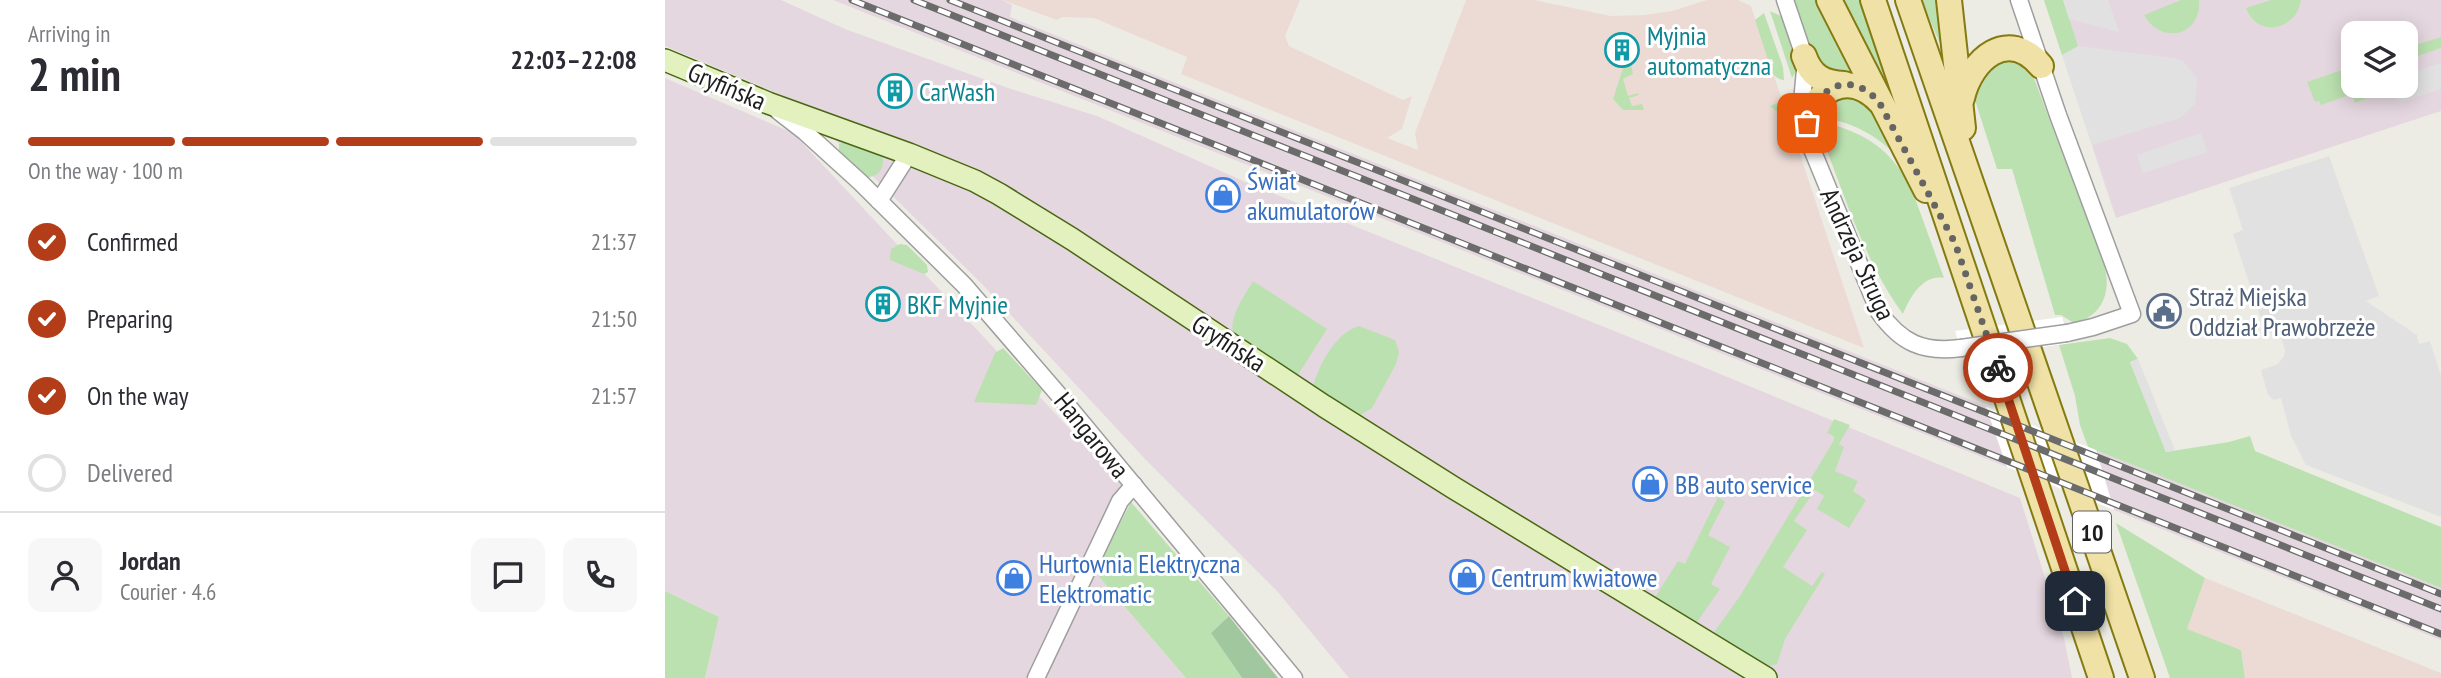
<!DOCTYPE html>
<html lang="en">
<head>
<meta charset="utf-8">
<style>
	body { margin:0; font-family:"PT Sans Narrow",sans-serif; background:#f7f7f7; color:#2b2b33; height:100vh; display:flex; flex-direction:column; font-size:26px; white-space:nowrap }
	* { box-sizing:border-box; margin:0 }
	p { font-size:23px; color:#7c7c81 }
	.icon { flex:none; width:38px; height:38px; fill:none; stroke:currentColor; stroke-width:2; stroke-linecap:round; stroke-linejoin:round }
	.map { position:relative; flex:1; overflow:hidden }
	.side { display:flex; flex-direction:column; background:#fff; width:665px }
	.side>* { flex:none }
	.controls { position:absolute; left:1676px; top:21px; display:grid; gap:14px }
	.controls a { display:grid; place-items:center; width:77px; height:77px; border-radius:14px; background:#fff; box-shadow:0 4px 18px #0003; font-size:35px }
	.pin { position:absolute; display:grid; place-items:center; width:60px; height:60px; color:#fff; margin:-30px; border-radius:14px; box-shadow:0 4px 10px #0006 }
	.courier { position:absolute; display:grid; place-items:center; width:70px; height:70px; margin:-35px; border:5px solid #b23d18; border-radius:50%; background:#fff; color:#222; box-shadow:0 2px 9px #0007 }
	.headline em { font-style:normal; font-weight:700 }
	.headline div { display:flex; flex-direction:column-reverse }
	.headline { display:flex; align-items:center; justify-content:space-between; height:119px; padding:0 28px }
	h1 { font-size:46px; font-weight:700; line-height:52px }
	.bar { display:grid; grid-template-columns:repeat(4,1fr); gap:10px 7px; align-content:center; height:84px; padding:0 28px }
	.bar i { height:9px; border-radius:5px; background:#e1e1e2 }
	.bar .active { background:#b23d18 }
	.bar p { grid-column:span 4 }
	.line { display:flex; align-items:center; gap:18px; padding:0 28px; border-top:2px solid #e1e1e2 }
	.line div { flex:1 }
	.round { display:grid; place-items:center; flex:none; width:74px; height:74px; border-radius:14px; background:#f7f7f7 }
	ol { padding:0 28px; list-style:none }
	li { display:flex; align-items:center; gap:21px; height:77px }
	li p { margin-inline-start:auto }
	li .icon { padding:7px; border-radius:50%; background:#b23d18; color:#fff; stroke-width:4 }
	li:last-child { color:#7c7c81 }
	li i { width:38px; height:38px; border:4px solid #e1e1e2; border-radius:50% }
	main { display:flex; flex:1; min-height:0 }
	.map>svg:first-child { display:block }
</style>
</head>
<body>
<main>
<section class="side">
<div class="headline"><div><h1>2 min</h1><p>Arriving in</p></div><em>22:03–22:08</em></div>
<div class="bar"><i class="active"></i><i class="active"></i><i class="active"></i><i></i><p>On the way · 100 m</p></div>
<ol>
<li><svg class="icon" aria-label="check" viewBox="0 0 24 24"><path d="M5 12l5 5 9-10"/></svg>Confirmed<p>21:37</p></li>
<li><svg class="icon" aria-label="check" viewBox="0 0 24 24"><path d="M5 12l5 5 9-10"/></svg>Preparing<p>21:50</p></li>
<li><svg class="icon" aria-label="check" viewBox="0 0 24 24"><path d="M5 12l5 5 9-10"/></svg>On the way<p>21:57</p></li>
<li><i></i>Delivered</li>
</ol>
<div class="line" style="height:126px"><a class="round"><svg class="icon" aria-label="person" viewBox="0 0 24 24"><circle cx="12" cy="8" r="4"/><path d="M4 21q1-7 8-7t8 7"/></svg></a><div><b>Jordan</b><p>Courier · 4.6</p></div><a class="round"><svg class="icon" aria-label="chat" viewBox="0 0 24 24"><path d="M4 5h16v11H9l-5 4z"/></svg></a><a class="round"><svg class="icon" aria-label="phone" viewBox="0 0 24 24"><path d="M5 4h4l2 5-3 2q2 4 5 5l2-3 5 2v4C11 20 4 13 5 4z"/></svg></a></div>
</section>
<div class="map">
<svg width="1776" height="678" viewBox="0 0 1776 678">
	<rect width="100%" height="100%" fill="#edece4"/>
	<!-- commercial -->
	<g fill="#ecdbd5">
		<path d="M 337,0 L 635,0 L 620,36 L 624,46 L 738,100 L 747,96 L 737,129 L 722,138 L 753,150 L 750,133 L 801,0 L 869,0 L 946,16 L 979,15 L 1007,11 L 1042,0 L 1073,0 L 1086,6 L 1199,348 L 516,74 L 522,57 L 429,18 L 397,17 L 392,20 Z"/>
		<path d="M 1540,578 L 1776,673 L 1776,678 L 1580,678 L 1576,650 L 1521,629 Z"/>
	</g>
	<!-- industrial -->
	<g fill="#e5d7df" fill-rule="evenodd">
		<path d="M 0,0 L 116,0 L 180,29 L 346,89 L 432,116 L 585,184 L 1031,364 L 1355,498 L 1399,638 L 1407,678 L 684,678 L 612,591 L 481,460 L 316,283 L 131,101 L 0,46 Z"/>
		<path d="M 168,0 L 337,0 L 347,5 L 345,17 L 1321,406 L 1342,467 Z"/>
		<path d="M 1379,0 L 1776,0 L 1776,111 L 1451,218 ZM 1689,33 L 1741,33 L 1741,86 L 1689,86 Z"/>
		<path d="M 0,78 L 128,133 L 459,487 L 362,678 L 40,678 L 54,617 L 0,591 Z"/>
		<path d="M 1431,450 L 1776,588 L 1776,640 L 1449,510 Z"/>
		<path d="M 430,572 L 521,678 L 376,678 Z"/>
	</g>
	<!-- grass -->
	<g fill="#bce1b0">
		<path d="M 1128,0 L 1157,0 L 1196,74 L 1178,77 L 1148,61 Z"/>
		<path d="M 1175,0 L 1195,0 L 1222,76 L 1219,79 Z"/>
		<path d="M 1257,0 L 1274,0 L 1279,46 L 1274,42 Z"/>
		<path d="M 1379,0 L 1398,0 L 1413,46 L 1397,55 Z"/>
		<path d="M 1516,0 L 1534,0 C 1537,37 1495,45 1479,15 Z"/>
		<path d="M 1606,0 L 1636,0 C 1632,30 1592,39 1581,8 Z"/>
		<path d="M 1105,11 L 1118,17 C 1124,35 1141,62 1127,78 Z"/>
		<path d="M 1099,13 L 1118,67 L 1119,80 C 1111,79 1106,74 1105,65 L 1109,63 L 1107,59 L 1103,60 L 1090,20 Z"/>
		<path d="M 968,37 L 969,40 L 964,56 L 968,74 L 958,79 L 963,96 L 973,93 L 974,95 L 964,98 L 967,106 L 977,104 L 979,110 L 958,110 L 948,99 Z"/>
		<path d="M 1776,37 L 1776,48 L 1741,60 L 1741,48 Z"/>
		<path d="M 1331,60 L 1351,60 L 1367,73 L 1439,264 C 1447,291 1438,316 1409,323 L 1396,315 L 1390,315 L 1347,169 L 1332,169 L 1310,100 L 1308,93 Z"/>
		<path d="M 1689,66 L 1689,86 L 1714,86 L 1702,98 L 1690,103 L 1687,94 L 1656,105 L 1654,101 L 1650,102 L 1642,82 Z"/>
		<path d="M 1176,95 L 1201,99 L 1233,158 C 1210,132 1186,123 1153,116 Z"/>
		<path d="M 1129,96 L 1132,97 L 1129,125 L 1105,106 Z"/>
		<path d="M 1162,123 C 1203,134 1227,151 1247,190 L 1279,278 C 1258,274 1245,297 1238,314 C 1199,261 1179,193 1155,133 L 1156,125 Z"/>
		<path d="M 180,142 L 217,156 C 221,167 213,178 201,177 L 174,152 L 174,144 Z"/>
		<path d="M 235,244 L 242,245 L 262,265 L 263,272 L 259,274 L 225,260 L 226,249 Z"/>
		<path d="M 588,281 L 662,329 L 633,375 L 628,376 L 568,335 C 564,316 579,297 588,281 Z"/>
		<path d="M 694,326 L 730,340 L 734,352 L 731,364 L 707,408 L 694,416 L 648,386 C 654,365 671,332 694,326 Z"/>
		<path d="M 1445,338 L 1462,344 L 1473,359 L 1465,362 L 1501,452 L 1564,442 L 1585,436 L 1590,451 L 1776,527 L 1776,588 L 1423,447 L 1415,425 L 1410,396 L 1394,345 Z"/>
		<path d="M 338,348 L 377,390 L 371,405 L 309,402 L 330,353 Z"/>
		<path d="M 1169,419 L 1185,425 L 1174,444 L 1179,447 L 1170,471 L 1193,481 L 1188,491 L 1201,500 L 1184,528 L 1152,509 L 1159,496 L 1150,490 L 1129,521 L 1142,530 L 1118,567 L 1147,586 L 1157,572 L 1160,574 L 1120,639 L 1112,664 L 1101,667 L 1047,635 L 1075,596 L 1169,440 L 1169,436 L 1162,433 Z"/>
		<path d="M 1053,497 L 1060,502 L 1043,535 L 1065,547 L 1046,584 L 1055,589 L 1030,625 L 989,599 L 1013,561 L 1020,564 Z"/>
		<path d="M 466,502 L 564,616 L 546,633 L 577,678 L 521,678 L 430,572 Z"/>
		<path d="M 1451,523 L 1540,578 L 1522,629 L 1576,650 L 1580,678 L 1505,678 Z"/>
		<path d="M 0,591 L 54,617 L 40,678 L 0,678 Z"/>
	</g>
	<!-- forest -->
	<path fill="#a0c79e" d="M 564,616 L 613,678 L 577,678 L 546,633 Z"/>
	<!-- parking -->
	<g fill="#e1e1e1">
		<path d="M 1398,0 L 1443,0 L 1454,32 L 1404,19 Z"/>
		<path d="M 1414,46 L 1509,58 L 1518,61 L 1532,78 L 1530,104 L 1515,118 L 1427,145 L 1397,55 Z"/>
		<path d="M 1776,63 L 1776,89 L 1736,102 L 1725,95 L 1733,86 L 1741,86 L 1743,74 Z"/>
		<path d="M 1536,133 L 1542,152 L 1478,173 L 1472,155 Z"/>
		<path d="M 1664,156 L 1714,296 L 1701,301 L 1752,335 L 1754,344 L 1765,341 L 1776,376 L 1776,517 L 1641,465 L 1626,436 L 1616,398 L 1609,400 L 1603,395 L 1596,370 L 1613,364 L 1619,356 L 1620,350 L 1614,331 L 1601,334 L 1568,234 L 1578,230 L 1564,188 Z"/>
		<path d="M 1473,359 L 1510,450 L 1501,452 L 1465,362 Z"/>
	</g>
	<!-- pier -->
	<g fill="#fff">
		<path d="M 1397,317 L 1405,343 L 1299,358 L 1290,331 Z"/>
		<path d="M 1321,407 L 1431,450 L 1449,510 L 1342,467 Z"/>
	</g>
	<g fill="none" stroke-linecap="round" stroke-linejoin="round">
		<!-- street casing -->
		<g stroke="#9e9e9e" stroke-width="19">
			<g id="street">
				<path d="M 1120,0 L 1139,56 L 1140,70 L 1136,112 L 1142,137 L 1214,312 C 1236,343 1258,353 1296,348"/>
				<path d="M 1354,0 L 1393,115 L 1467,314 L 1428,327 L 1402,333"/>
				<path d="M 113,111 L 140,132 L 195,182 L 299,285 L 393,394 L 629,678"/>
				<path d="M 214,201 L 244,154"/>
				<path d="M 371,678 L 455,501 L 469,485"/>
			</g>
		</g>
		<!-- secondary casing -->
		<g stroke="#496612" stroke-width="24">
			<path id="secondary" d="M 0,60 L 103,103 L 244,154 L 310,181 L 334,194 L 407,239 L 659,406 L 789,488 L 1101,678"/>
		</g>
		<!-- primary casing -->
		<g stroke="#847a12" stroke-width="28">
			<g id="primary">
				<path d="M 1164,0 L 1261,190"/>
				<path d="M 1208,0 L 1436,678"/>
				<path d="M 1243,0 L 1477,678"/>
				<path d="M 1284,0 L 1298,128"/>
				<path d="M 1139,56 C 1146,76 1158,83 1179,84"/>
				<path d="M 1297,98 C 1306,59 1343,27 1376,66"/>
				<path d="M 1141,131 C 1145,90 1184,68 1215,102"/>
			</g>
		</g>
		<!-- street -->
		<use href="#street" stroke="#fff" stroke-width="16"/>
		<!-- secondary -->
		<use href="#secondary" stroke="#e2f1be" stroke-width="21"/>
		<!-- primary -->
		<use href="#primary" stroke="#f0e2a6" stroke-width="24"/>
		<!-- rail casing -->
		<g stroke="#6b6b6b" stroke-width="7">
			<g id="rail">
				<path d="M 187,0 L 1776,634"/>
				<path d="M 249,0 L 1776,609"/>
				<path d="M 285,0 L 1776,594"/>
			</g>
		</g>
		<!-- rail -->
		<use href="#rail" stroke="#fff" stroke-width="4.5" stroke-dasharray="13" stroke-linecap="butt"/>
		<!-- street-bridge casing -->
		<g stroke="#9e9e9e" stroke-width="19" stroke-linecap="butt">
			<path id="street-bridge" d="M 1296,348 L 1402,333"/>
		</g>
		<!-- street-bridge -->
		<use href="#street-bridge" stroke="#fff" stroke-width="16"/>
	</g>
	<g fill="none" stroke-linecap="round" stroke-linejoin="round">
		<!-- done -->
		<path stroke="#666563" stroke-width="7" stroke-dasharray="0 12.6" d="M 1142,123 C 1153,85 1186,70 1214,102 L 1290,243 L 1333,368"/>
		<!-- route -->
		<path stroke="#b23d18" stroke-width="9" d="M 1333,368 L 1410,601"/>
	</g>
	<!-- icons -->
	<defs>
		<g id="building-ring" transform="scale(1.75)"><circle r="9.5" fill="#fff" stroke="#0f9aa8" stroke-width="1.5"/><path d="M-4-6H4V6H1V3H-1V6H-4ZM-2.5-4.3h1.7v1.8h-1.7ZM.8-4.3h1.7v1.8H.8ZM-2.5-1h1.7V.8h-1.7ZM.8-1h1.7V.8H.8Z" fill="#0f9aa8"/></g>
		<g id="shop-ring" transform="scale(1.75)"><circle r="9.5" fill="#fff" stroke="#3f7fe0" stroke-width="1.5"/><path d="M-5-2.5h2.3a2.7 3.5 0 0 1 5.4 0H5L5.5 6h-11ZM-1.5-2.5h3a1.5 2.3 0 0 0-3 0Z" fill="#3f7fe0"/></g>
		<g id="civic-ring" transform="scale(1.75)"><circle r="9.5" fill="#fff" stroke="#5c6f8a" stroke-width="1.5"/><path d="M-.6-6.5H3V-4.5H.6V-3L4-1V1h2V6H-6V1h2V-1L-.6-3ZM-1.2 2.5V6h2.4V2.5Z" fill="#5c6f8a"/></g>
	</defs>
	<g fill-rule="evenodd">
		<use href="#building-ring" x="957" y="50"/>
		<use href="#building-ring" x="230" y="91"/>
		<use href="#shop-ring" x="558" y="195"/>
		<use href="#building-ring" x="218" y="304"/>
		<use href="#civic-ring" x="1499" y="311"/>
		<use href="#shop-ring" x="985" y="484"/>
		<use href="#shop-ring" x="802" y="577"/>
		<use href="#shop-ring" x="349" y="578"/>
	</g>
	<g text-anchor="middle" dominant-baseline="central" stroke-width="6" stroke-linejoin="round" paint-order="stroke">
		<!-- shield labels -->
		<rect fill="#fff" stroke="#616161" stroke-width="2" x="1408" y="511.5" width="38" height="41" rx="5"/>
		<g font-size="24" font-weight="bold" fill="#1d1d1d">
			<text x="1427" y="532">10</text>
		</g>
		<!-- culture labels -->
		<g font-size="26" fill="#0d838f" stroke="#fff" text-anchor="start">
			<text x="982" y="35">Myjnia<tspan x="982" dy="30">automatyczna</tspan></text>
			<text x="254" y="91">CarWash</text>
			<text x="242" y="304">BKF Myjnie</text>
		</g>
		<!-- street labels -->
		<g font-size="26" fill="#1d1d1d" stroke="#fff">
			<text transform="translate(62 86) rotate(23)">Gryfińska</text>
			<text transform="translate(1193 254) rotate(65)">Andrzeja Struga</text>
			<text transform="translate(564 343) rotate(33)">Gryfińska</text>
			<text transform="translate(427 435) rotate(51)">Hangarowa</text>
		</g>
		<!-- shop labels -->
		<g font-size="26" fill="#366cbe" stroke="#fff" text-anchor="start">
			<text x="582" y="180">Świat<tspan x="582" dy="30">akumulatorów</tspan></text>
			<text x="1010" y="484">BB auto service</text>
			<text x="374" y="563">Hurtownia Elektryczna<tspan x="374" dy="30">Elektromatic</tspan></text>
			<text x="826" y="577">Centrum kwiatowe</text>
		</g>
		<!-- service labels -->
		<g font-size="26" fill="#4e5e75" stroke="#fff" text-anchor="start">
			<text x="1524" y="296">Straż Miejska<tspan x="1524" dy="30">Oddział Prawobrzeże</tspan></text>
		</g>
	</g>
</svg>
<div class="controls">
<a><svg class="icon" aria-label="layers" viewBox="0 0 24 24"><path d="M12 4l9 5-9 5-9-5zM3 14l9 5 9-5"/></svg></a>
</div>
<div class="pin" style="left:1142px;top:123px;background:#ea580c"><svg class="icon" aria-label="bag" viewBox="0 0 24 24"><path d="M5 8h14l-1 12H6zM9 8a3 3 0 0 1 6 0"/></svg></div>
<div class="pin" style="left:1410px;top:601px;background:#1f2937"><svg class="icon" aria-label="home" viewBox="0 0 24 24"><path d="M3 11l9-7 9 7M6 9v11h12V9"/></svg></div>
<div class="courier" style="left:1333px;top:368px"><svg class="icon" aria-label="bike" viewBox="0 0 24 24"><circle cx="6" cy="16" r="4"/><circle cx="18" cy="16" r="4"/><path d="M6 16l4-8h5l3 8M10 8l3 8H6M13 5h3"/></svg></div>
</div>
</main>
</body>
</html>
